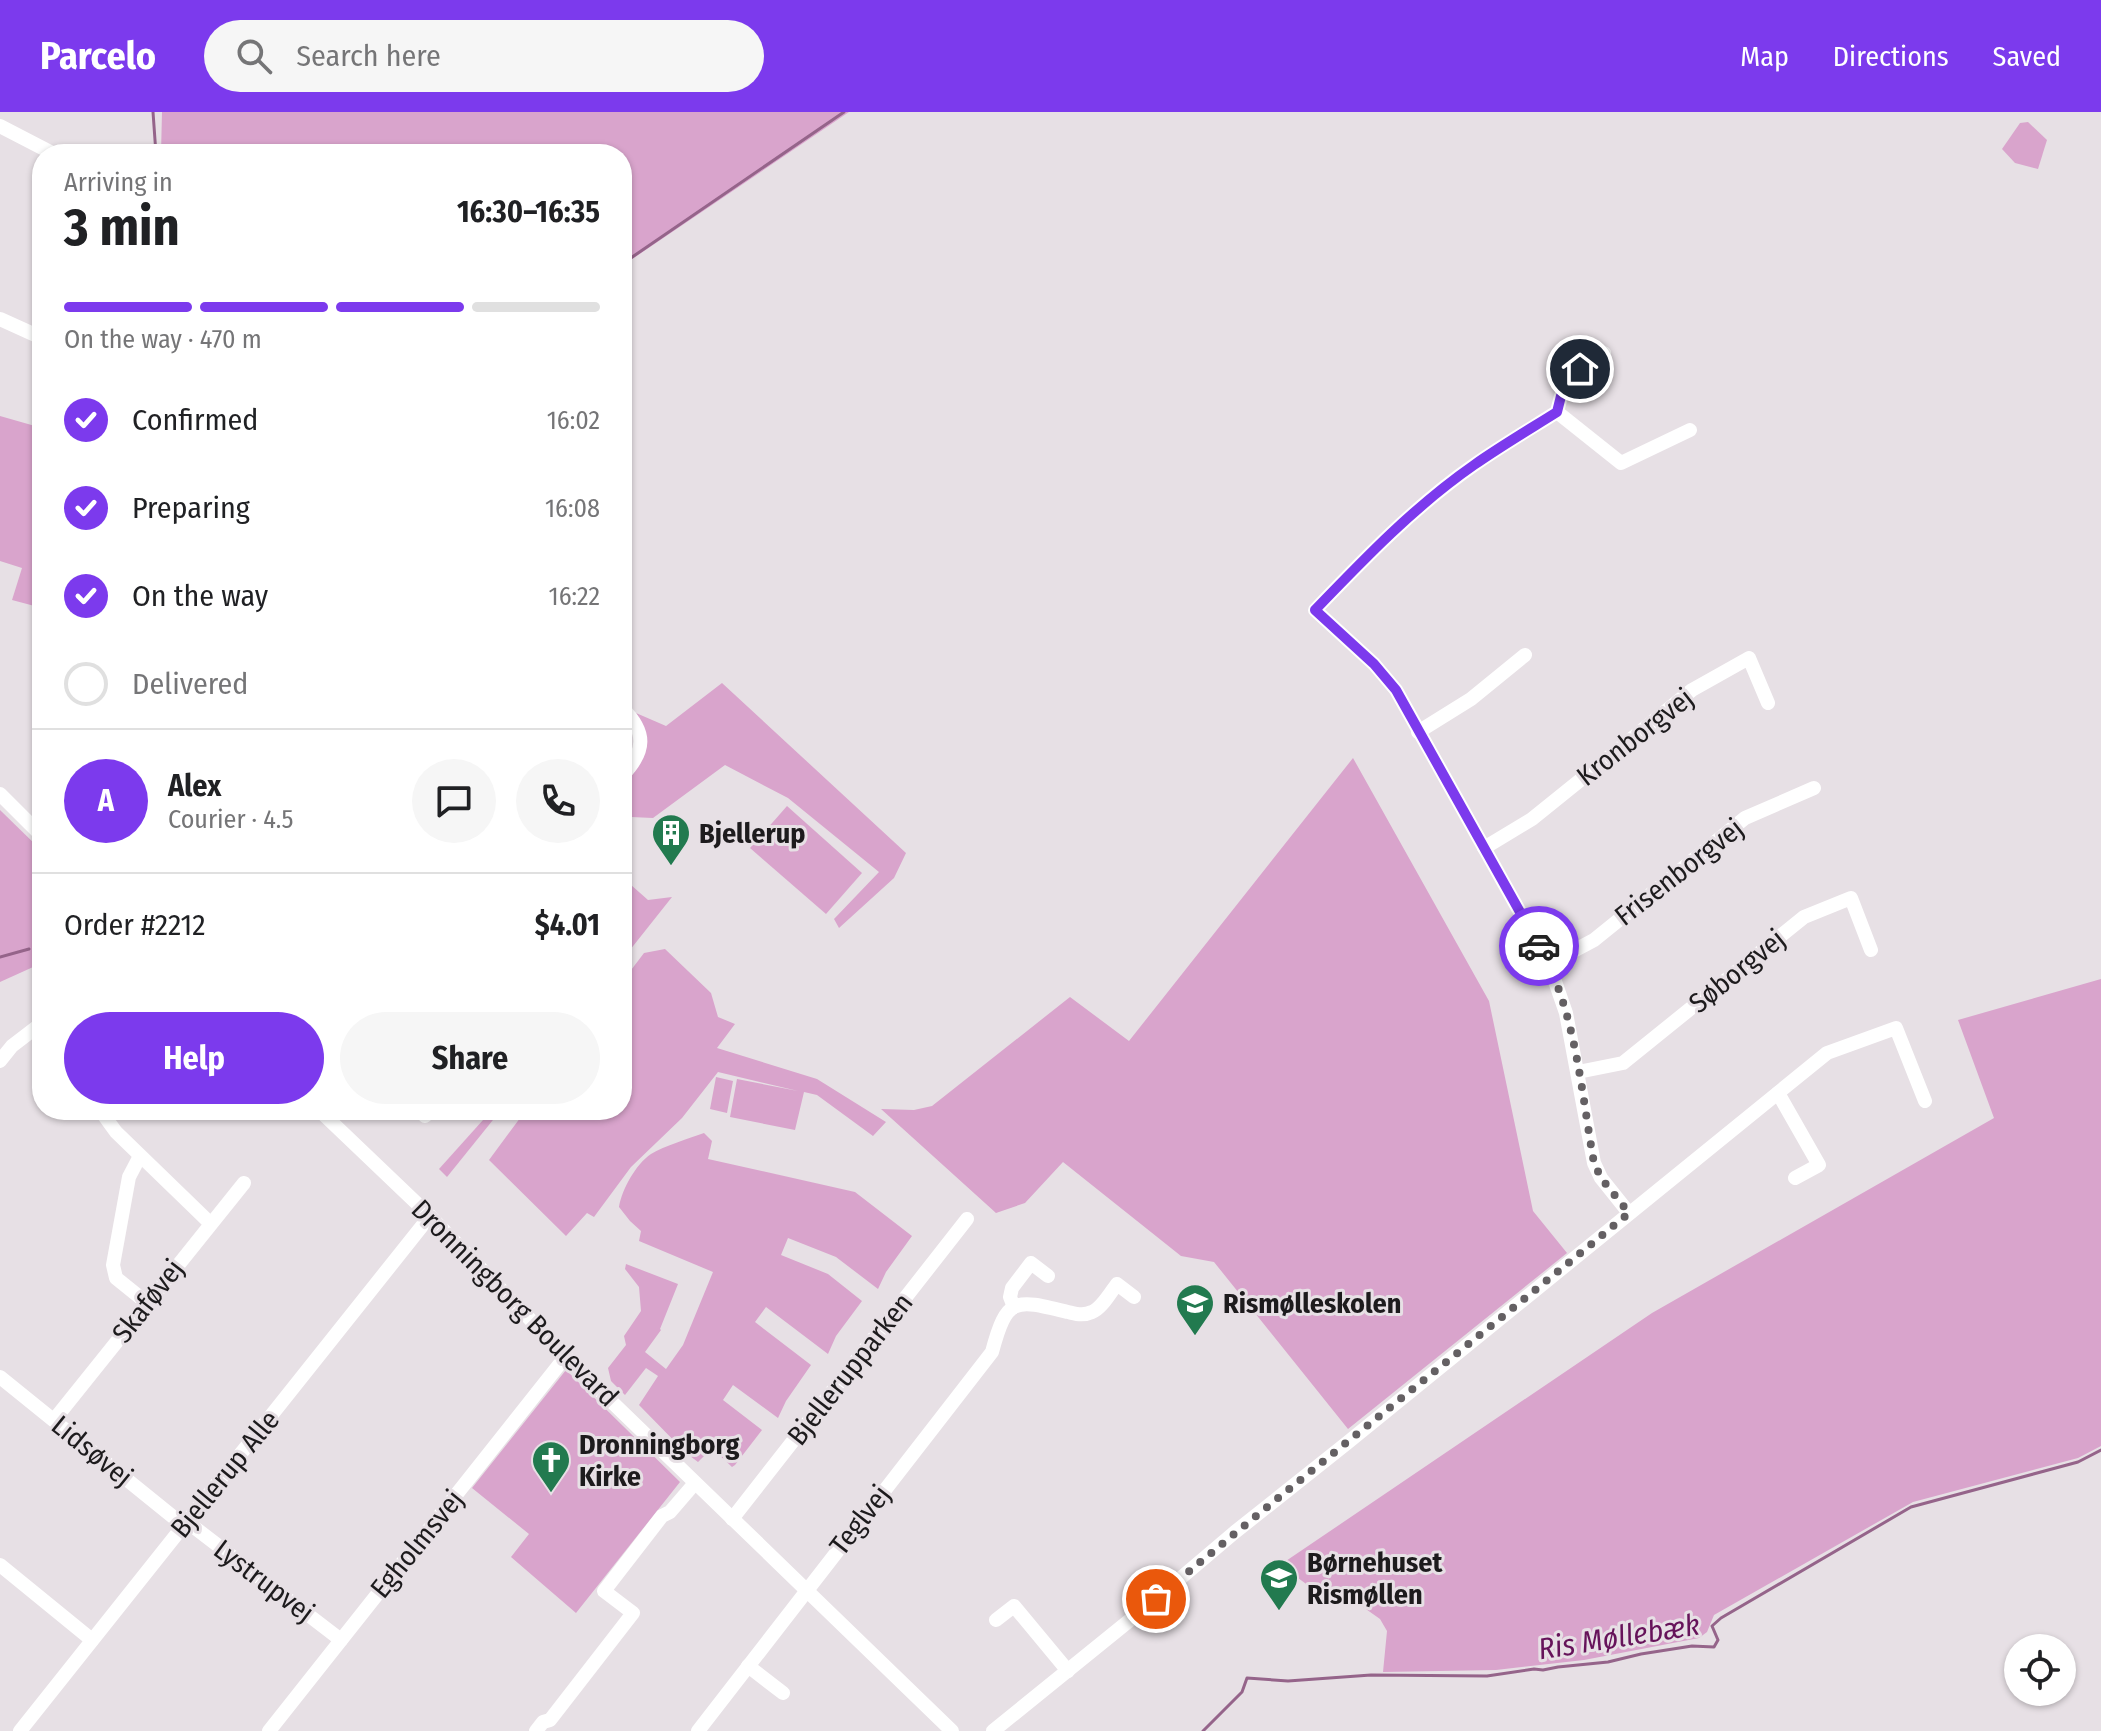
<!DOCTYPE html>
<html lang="en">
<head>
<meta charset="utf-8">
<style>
	body { margin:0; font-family:"Fira Sans Condensed",sans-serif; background:#f6f6f6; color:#202124; height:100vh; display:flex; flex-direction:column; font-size:30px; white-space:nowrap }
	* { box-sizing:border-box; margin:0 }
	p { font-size:26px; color:#757577 }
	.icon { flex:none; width:44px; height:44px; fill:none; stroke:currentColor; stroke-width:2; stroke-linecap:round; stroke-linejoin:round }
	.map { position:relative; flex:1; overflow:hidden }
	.drawer { position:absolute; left:32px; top:32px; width:600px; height:976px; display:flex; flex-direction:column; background:#fff; border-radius:32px; box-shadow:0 2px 6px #0004 }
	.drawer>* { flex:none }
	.fabs { position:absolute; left:2004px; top:1522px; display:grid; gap:16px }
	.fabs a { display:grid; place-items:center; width:72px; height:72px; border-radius:50%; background:#fff; box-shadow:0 2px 6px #0004; font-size:40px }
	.pin { position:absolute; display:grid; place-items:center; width:68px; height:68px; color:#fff; margin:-34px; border:4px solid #fff; border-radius:50%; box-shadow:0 2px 8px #0007 }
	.courier { position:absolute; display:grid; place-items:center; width:80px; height:80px; margin:-40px; border:6px solid #7c3aed; border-radius:50%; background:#fff; color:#222; box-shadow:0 2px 10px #0007 }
	.summary em { font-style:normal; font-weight:700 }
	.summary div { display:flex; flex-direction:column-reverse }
	.summary { display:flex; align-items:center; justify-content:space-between; height:136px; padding:0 32px }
	h1 { font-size:52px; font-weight:700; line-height:60px }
	.bar { display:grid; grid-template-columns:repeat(4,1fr); gap:12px 8px; align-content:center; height:96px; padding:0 32px }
	.bar i { height:10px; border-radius:6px; background:#e0e0e0 }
	.bar .current { background:#7c3aed }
	.bar p { grid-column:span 4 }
	.line { display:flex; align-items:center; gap:20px; padding:0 32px; border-top:2px solid #e0e0e0 }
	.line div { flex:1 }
	.round { display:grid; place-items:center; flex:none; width:84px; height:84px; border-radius:42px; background:#f6f6f6 }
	ol { padding:0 32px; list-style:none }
	li { display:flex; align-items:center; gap:24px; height:88px }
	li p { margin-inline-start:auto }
	li .icon { padding:8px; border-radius:50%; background:#7c3aed; color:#fff; stroke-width:4 }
	li:last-child { color:#757577 }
	li i { width:44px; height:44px; border:4px solid #e0e0e0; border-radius:50% }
	.cta { display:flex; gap:16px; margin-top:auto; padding:16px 32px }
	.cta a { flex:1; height:92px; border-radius:48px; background:#7c3aed; color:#fff; font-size:32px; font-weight:700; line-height:92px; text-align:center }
	.cta a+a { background:#f6f6f6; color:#202124 }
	header { display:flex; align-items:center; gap:48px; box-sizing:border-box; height:112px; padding:0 40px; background:#7c3aed; color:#fff }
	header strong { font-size:38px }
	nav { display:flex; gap:44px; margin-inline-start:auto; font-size:28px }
	.search { width:560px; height:72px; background:#f6f6f6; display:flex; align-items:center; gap:20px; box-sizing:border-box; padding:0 28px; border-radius:44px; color:#757577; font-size:30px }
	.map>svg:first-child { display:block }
</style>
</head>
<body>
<header>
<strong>Parcelo</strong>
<div class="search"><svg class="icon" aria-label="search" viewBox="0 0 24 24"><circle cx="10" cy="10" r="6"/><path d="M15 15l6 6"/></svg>Search here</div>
<nav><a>Map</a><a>Directions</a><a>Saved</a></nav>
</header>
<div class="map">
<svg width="2101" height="1619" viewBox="0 0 2101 1619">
	<rect width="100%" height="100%" fill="#e7e0e5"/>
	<!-- green -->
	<g fill="#d9a4cc">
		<path d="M 162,0 L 849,0 L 622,154 L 622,42 L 161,42 Z"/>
		<path d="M 2028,10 L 2047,28 L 2038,57 L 2015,51 L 2002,37 L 2020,11 Z"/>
		<path d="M 0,304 L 42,316 L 42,496 L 12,488 L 22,456 L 0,449 Z"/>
		<path d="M 722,571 L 906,741 L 894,766 L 839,816 L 834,807 L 879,760 L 788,686 L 725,653 L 653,706 L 631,705 L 622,720 L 622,672 C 644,647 655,633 636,601 L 666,614 Z"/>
		<path d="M 1353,646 L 1489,889 L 1533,1099 L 1567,1141 L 1348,1317 L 1214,1150 L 1181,1144 L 1063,1050 L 1025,1091 L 996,1101 L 881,997 L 914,998 L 932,994 L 1070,885 L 1129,929 Z"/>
		<path d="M 787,694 L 862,761 L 826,802 L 750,736 Z"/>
		<path d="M 0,698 L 42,739 L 42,851 L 0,870 Z"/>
		<path d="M 622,765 L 648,788 L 672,785 L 622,848 Z"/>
		<path d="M 665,837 L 711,881 L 718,905 L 735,912 L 717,936 L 817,967 L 886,1010 L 873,1024 L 817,983 L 804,980 L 795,1018 L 730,1005 L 737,967 L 798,979 L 718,960 L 682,1006 L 631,1055 L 594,1105 L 587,1101 L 566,1124 L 489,1048 L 526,998 L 622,998 L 622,870 L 644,841 Z"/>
		<path d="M 2101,867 L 2101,1334 L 2078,1346 L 1913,1390 L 1714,1503 L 1707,1520 L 1699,1526 L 1584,1548 L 1496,1558 L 1383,1560 L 1387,1519 L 1380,1507 L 1363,1495 L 1336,1481 L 1309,1474 L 1280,1453 L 1652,1201 L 1994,1006 L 1958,908 Z"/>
		<path d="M 716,965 L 733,969 L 727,1001 L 710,997 Z"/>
		<path d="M 492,998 L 501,998 L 447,1065 L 439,1057 Z"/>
		<path d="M 704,1021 L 712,1029 L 708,1047 L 855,1080 L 912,1124 L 886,1160 L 878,1177 L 836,1145 L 788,1126 L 781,1143 L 828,1162 L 862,1189 L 836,1224 L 828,1242 L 766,1195 L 755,1210 L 811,1253 L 786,1289 L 778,1306 L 733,1273 L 723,1288 L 762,1318 L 735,1353 L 732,1355 L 712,1336 L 698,1350 L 686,1341 L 639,1293 L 658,1264 L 646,1256 L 625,1283 L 611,1269 L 608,1256 L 626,1233 L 624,1224 L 641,1199 L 639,1175 L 625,1157 L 626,1152 L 678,1172 L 660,1217 L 661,1218 L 645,1240 L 666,1257 L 683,1233 L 713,1160 L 639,1129 L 641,1119 L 630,1109 L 619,1095 C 622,1077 636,1052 651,1042 C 664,1034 690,1026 704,1021 Z"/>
		<path d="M 566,1258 L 680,1370 L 576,1501 L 511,1445 L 529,1422 L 472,1376 Z"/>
	</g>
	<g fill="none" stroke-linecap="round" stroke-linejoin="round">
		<!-- stream -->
		<g stroke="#95648a" stroke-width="3">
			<path d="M 153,0 L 156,42"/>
			<path d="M 622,152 L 844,0"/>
			<path d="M 38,830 L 42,829"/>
			<path d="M 0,845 L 29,837"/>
			<path d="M 1203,1619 L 1242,1580 L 1247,1566 L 1288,1569 L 1371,1563 L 1487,1564 L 1534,1557 L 1543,1558 L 1558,1555 L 1608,1550 L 1641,1542 L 1692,1534 L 1714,1535 L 1718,1528 L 1712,1514 L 1721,1506 L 1911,1395 L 2078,1350 L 2101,1338"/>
		</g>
		<!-- minor -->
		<g stroke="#fff" stroke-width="14">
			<path d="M 0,14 L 54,42"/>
			<path d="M 0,207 L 42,226"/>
			<path d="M 1604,241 L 1580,257 L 1561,284 L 1557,300 C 1530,317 1501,334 1474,353 C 1415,394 1365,446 1315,498 L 1374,552 L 1396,578 L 1549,852 L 1566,901 L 1594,1051 L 1601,1066 L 1629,1101"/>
			<path d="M 1557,300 L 1621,351 L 1690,318"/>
			<path d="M 622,596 C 647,620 646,639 622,664"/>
			<path d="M 1418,620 L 1471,587 L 1525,543"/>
			<path d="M 0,682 L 42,724"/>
			<path d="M 1484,736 L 1532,707 L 1692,578 L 1749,546 L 1768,591"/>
			<path d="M 1549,852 L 1594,828 L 1745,706 L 1814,676"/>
			<path d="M 0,949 L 12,934 L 42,911"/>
			<path d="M 1578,960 L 1623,951 L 1804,805 L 1851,786 L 1871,838"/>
			<path d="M 1778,981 L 1819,1053 L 1795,1066"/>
			<path d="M 100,998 L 116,1020 L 210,1111"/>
			<path d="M 319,998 L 430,1104 L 583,1262 L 952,1619"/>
			<path d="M 419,998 L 425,1004 L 432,998"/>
			<path d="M 140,1044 L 129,1065 L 113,1153 L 116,1166 L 147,1191"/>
			<path d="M 1014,1195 L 1010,1185 L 1012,1176 L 1031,1151 L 1048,1164"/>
			<path d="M 0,1265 L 183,1413"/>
			<path d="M 54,1308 L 244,1071"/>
			<path d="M 732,1407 L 967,1107"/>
			<path d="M 186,1409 L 341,1528"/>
			<path d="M 0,1453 L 92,1528"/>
			<path d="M 996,1508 L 1014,1494 L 1068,1559"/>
			<path d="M 748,1554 L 783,1581"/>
			<path d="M 20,1619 L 430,1104"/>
			<path d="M 269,1619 L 566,1244"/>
			<path d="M 536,1619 L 543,1610 L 550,1608 L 633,1501 L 604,1479 L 662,1404 L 670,1400 L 695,1371"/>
			<path d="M 698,1619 L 992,1240 C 1007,1184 1015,1187 1068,1200 C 1077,1202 1083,1204 1092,1200 C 1102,1196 1110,1181 1117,1172 L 1134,1185"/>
			<path d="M 993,1619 L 1156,1487 L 1235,1420 L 1347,1331 L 1827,941 L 1896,916 L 1925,989"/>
		</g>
	</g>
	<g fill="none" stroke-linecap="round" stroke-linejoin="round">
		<!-- done -->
		<path stroke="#646063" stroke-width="8" stroke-dasharray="0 14.4" d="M 1156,1487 C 1312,1356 1472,1231 1629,1101 L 1601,1066 L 1594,1051 C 1581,979 1576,899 1539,834"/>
		<!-- route -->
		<path stroke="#7c3aed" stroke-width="10" d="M 1539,834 L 1396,578 L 1374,552 L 1315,498 C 1365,446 1415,394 1474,353 C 1501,334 1530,317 1557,300 L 1561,284 L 1580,257"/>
	</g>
	<!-- icons -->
	<defs>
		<g id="building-pin" transform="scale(2)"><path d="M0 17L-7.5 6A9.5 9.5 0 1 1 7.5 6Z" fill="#227a4f" stroke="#e7e0e5"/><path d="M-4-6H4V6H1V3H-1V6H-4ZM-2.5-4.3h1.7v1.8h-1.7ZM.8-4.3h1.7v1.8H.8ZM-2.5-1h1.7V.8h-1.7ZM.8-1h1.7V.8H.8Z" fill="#fff"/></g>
		<g id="school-pin" transform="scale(2)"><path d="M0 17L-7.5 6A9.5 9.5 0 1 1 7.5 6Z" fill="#227a4f" stroke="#e7e0e5"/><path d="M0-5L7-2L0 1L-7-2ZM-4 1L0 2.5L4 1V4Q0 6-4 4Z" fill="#fff"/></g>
		<g id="church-pin" transform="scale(2)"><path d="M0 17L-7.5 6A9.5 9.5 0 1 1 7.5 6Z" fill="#227a4f" stroke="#e7e0e5"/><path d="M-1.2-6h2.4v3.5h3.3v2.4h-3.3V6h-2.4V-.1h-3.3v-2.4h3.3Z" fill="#fff"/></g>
	</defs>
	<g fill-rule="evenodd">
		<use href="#building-pin" x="671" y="721"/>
		<use href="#school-pin" x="1195" y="1191"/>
		<use href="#church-pin" x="551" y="1348"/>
		<use href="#school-pin" x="1279" y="1466"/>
	</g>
	<g text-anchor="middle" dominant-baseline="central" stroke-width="6" stroke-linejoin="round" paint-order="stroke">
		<!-- street labels -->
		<g font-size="28" fill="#1d1b1d" stroke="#e7e0e5">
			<text transform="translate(1635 625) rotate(-38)">Kronborgvej</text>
			<text transform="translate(1679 760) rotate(-38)">Frisenborgvej</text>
			<text transform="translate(1737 859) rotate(-39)">Søborgvej</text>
			<text transform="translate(148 1189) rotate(-52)">Skaføvej</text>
			<text transform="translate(515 1191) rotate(45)">Dronningborg Boulevard</text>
			<text transform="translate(850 1257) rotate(-52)">Bjellerupparken</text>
			<text transform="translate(92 1339) rotate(39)">Lidsøvej</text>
			<text transform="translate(225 1362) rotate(-51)">Bjellerup Alle</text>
			<text transform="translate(860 1408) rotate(-52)">Teglvej</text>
			<text transform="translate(417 1432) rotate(-51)">Egholmsvej</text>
			<text transform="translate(264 1469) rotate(37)">Lystrupvej</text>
		</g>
		<!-- poi labels -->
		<g font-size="28" font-weight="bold" fill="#1d1b1d" stroke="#e7e0e5" text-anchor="start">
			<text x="699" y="721">Bjellerup</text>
			<text x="1223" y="1191">Rismølleskolen</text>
			<text x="579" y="1332">Dronningborg<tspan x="579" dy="32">Kirke</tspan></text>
			<text x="1307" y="1450">Børnehuset<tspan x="1307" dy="32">Rismøllen</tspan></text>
		</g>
		<!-- water labels -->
		<g font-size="30" font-style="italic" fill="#66135a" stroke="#e7e0e5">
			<text transform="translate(1619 1525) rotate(-9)">Ris Møllebæk</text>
		</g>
	</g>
</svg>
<div class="fabs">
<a><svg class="icon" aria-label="locate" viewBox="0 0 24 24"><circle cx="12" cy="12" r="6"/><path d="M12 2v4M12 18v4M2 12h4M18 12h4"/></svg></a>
</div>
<div class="pin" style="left:1156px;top:1487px;background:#ea580c"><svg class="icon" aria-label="bag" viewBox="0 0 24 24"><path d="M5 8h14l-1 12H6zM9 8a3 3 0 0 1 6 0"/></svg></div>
<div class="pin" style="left:1580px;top:257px;background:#1f2937"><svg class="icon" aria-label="home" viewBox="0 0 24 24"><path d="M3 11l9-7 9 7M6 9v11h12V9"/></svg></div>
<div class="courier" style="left:1539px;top:834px"><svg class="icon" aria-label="car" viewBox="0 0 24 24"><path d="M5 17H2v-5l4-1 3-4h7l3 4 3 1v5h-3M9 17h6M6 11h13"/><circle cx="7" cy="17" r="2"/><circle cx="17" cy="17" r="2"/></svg></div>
<section class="drawer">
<div class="summary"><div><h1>3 min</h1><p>Arriving in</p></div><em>16:30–16:35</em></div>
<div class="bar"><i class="current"></i><i class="current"></i><i class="current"></i><i></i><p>On the way · 470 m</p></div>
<ol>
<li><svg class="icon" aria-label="check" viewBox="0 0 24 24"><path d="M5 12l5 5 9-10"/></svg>Confirmed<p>16:02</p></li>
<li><svg class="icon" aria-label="check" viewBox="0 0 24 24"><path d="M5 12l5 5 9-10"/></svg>Preparing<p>16:08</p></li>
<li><svg class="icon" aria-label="check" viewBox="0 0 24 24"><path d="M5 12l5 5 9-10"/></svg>On the way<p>16:22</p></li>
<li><i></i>Delivered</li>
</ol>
<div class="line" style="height:144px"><b class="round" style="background:#7c3aed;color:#fff">A</b><div><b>Alex</b><p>Courier · 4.5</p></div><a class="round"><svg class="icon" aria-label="chat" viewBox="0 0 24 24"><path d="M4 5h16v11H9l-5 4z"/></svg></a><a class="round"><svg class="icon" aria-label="phone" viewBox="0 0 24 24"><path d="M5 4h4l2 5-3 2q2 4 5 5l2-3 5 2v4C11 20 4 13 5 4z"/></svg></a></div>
<div class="line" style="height:104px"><div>Order #2212</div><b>$4.01</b></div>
<div class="cta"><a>Help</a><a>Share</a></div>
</section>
</div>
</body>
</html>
